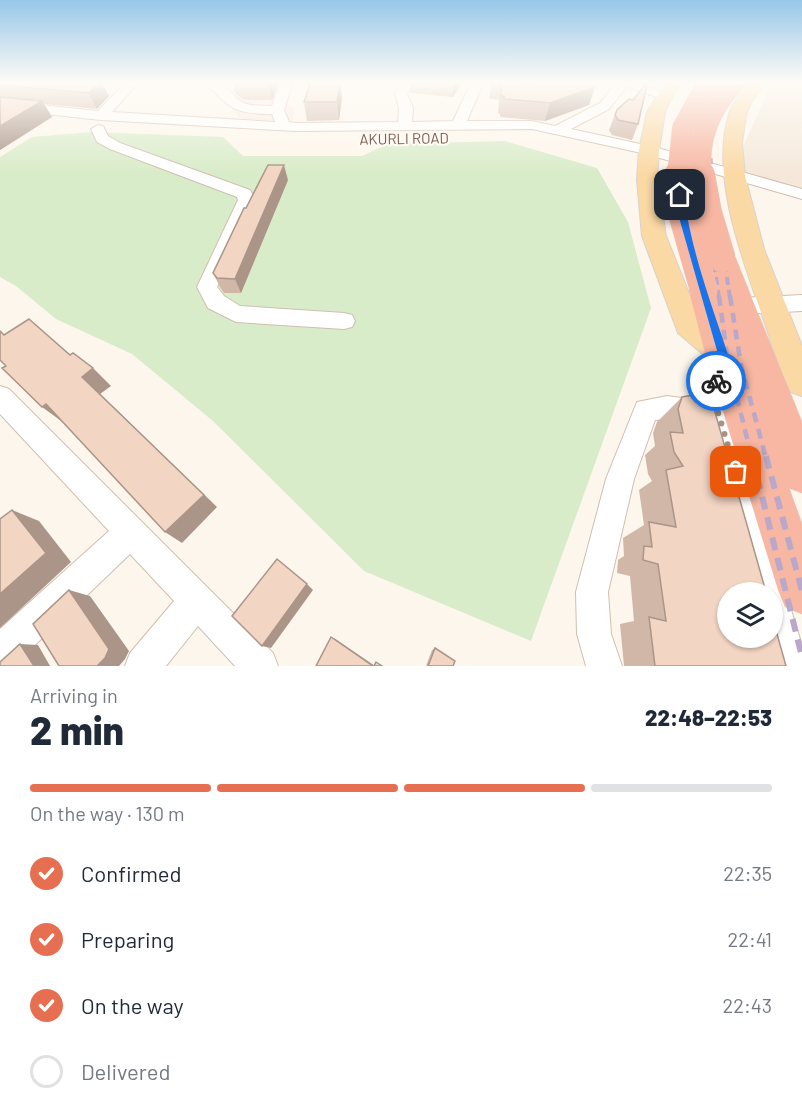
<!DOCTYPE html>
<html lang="en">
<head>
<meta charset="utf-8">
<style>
	body { margin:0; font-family:Barlow,sans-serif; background:#f2f2f3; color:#1f2937; height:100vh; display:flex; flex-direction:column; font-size:22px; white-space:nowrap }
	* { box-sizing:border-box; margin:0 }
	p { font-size:20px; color:#747a83 }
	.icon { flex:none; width:33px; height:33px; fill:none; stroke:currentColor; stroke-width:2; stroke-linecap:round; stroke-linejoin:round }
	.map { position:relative; height:666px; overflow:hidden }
	.details { display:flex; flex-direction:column; background:#fff; flex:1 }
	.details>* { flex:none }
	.fabs { position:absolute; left:717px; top:582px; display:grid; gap:12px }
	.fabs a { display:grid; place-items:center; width:66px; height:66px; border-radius:50%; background:#fff; box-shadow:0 2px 4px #0004; font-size:30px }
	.pin { position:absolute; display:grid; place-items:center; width:51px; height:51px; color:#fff; margin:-26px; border-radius:12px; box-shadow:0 3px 9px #0006 }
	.courier { position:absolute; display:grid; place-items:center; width:60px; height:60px; margin:-30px; border:4px solid #1a73e8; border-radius:50%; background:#fff; color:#222; box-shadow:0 2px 8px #0007 }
	.summary em { font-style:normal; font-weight:800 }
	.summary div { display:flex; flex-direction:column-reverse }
	.summary { display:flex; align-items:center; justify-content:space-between; height:102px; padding:0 30px }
	h1 { font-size:39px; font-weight:800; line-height:45px }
	.bar { display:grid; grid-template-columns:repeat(4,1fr); gap:9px 6px; align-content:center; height:72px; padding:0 30px }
	.bar i { height:8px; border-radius:4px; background:#e0e1e3 }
	.bar .active { background:#e76f51 }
	.bar p { grid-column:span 4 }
	ol { padding:0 30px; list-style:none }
	li { display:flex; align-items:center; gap:18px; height:66px }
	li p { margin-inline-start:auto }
	li .icon { padding:6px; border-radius:50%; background:#e76f51; color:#fff; stroke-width:4 }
	li:last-child { color:#747a83 }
	li i { width:33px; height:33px; border:3px solid #e0e1e3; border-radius:50% }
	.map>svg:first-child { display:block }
</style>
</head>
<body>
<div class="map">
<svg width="802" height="666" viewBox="0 0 802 666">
	<rect width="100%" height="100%" fill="#fdf6ec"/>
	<!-- residential -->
	<path fill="#f5e8da" d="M 773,81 L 802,81 L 802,190 L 733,168 Z"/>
	<!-- commercial -->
	<path fill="#fde8e0" d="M 184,81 L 296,81 L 287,103 L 295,108 L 292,121 L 241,119 L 227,104 L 221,92 Z"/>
	<!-- green -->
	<path fill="#d8ecc9" d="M 92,132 L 223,137 L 243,156 L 362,156 L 388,144 L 505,141 L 597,168 L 628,222 L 651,308 L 531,641 L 364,571 L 213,421 L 132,354 L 56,319 L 16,286 L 0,277 L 0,157 L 32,137 Z"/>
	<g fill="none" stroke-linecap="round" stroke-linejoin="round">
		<!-- minor casing -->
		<g stroke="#d1beb0" stroke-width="2">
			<g id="minor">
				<path d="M 127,81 L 140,81 L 112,112 L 275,122 L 272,114 C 234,114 229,108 204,81 L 218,81 C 245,101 232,106 272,106 L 281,81 L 293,81 L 284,110 L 289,122 L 295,123 L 398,122 L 399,108 L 395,94 L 402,81 L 414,81 L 407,94 L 413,108 L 412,122 L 453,121 L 472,81 L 484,81 L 467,121 L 532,121 L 555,126 L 600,103 L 618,81 L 635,81 L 670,96 L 664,100 L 627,86 L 609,109 L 571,129 L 654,147 L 802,189 L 802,199 L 646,154 L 532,129 L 295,131 L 101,120 L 0,109 L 0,101 L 98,111 Z"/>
				<path d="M 98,125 L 103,126 L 108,136 L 120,143 L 250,190 L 256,200 L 217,287 L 224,296 L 240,306 L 344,313 L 352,315 L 355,321 L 352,327 L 344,329 L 236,322 L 208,308 L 197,287 L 238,200 L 237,197 L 110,149 L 97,142 L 91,129 Z"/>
				<path d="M 802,295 L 802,311 L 739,314 L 731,312 L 728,306 L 731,300 L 739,298 Z"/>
				<path d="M 728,360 L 736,363 L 740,370 L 728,386 L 730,409 L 802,646 L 802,666 L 772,666 L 765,638 L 772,638 L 772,592 L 754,592 L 707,420 C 691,425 672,418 655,420 L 634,479 L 608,592 L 611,634 L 622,666 L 586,666 L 577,634 L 576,592 L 606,479 L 637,402 L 667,396 L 704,401 C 703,379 705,368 728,360 Z"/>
				<path d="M 0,386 L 9,389 L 273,653 L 278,666 L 235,666 L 198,626 L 166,666 L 125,666 L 130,653 L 174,601 L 130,554 L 13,666 L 0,666 L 0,629 L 109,531 L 0,414 Z"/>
			</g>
		</g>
		<!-- major casing -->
		<g stroke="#dad1cd" stroke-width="2">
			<g id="major">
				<path d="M 667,81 L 684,81 L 676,89 L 665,112 L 659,150 L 657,180 L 666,236 L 699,318 L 732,344 L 737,353 L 732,362 L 722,365 L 712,362 L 678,333 L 642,236 L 637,180 L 639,150 L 647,112 Z"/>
				<path d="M 752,81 L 768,81 L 752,101 L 746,115 L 742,143 L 745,176 L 764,249 L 802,346 L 802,396 L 791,392 C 779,368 771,341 762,315 C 742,258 710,175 729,114 C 733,102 743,90 752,81 Z"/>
			</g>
		</g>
		<!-- highway casing -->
		<g stroke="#dad1cd" stroke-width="1">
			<path id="highway" d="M 722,249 L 732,252 L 736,259 L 802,422 L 802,493 L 789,488 L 802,524 L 802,614 L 785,607 L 778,590 L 705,353 L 689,291 L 693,283 L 704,280 L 715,283 L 718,289 L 708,259 L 712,252 Z"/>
		</g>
		<!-- minor -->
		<use href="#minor" fill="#fff" fill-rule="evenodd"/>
		<!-- major -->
		<use href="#major" fill="#fbd9a5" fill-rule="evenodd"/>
		<!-- highway -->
		<use href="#highway" fill="#f7b7a3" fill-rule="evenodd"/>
		<!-- rail-far3 -->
		<g stroke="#b9a8c9" stroke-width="3" stroke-dasharray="6 4" stroke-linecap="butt">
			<path d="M 711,158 L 712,175"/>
			<path d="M 703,175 C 702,142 705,113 715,81"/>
		</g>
		<!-- rail-far2 -->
		<g stroke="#b9a8c9" stroke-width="4" stroke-dasharray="8 5" stroke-linecap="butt">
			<path d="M 703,174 L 704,195 L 719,298"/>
			<path d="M 712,174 L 730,298"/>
		</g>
		<!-- rail-far1 -->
		<g stroke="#b9a8c9" stroke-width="4.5" stroke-dasharray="10 7" stroke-linecap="butt">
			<path d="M 719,296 L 728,362 L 752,458"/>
			<path d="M 730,296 L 741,365 L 766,458"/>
		</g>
		<!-- rail -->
		<g stroke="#b9a8c9" stroke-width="6" stroke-dasharray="13 8" stroke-linecap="butt">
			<path d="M 752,456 L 802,657"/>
			<path d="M 766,456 L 802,591"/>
		</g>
		<!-- highway-bridge-far1 casing -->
		<g stroke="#dad1cd" stroke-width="22" stroke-linecap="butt">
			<g id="highway-bridge-far1">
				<path d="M 678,175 L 683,128 L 709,81"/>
				<path d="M 701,175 C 697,137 710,109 735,81"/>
			</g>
		</g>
		<!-- highway-bridge casing -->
		<g stroke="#dad1cd" stroke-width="28" stroke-linecap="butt">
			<g id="highway-bridge">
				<path d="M 678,174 L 682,214 L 704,291"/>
				<path d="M 701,174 L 708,212 L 722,259"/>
			</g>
		</g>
		<!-- highway-bridge-far1 -->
		<use href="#highway-bridge-far1" stroke="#f7b7a3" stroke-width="21"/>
		<!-- highway-bridge -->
		<use href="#highway-bridge" stroke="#f7b7a3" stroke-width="27"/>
	</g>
	<!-- wall -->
	<g fill="#d1b7a8">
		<path d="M 0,81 L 105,81 L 102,84 L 109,96 L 97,109 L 44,104 L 52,117 L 0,150 Z"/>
		<path d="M 232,81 L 279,81 L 272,100 L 244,100 L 236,94 Z"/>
		<path d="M 308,81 L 340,81 L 342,97 L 339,120 L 307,121 L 304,102 L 309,87 Z"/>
		<path d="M 410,81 L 463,81 L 453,97 L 410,93 Z"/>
		<path d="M 492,81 L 527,85 L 595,87 L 589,105 L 545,121 L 500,117 L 500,114 L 498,113 L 499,100 L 489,98 Z"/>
		<path d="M 617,110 L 638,124 L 632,140 L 612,135 L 609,130 Z"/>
		<path d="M 288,180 L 241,293 L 224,293 L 220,287 L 213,273 L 246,208 Z"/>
		<path d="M 682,397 L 786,666 L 624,666 L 620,624 L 634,621 L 630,576 L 617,573 L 618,560 L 624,556 L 623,538 L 644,525 L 639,490 L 652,481 L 648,474 L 645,455 L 655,446 L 653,433 L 657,422 Z"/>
		<path d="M 435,648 L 453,666 L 426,666 L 432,650 Z"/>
	</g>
	<!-- shaded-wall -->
	<g fill="#aa9588">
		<path d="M 82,81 L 105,81 L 102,84 L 109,96 L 97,109 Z"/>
		<path d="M 268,81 L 279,81 L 272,100 L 268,82 Z"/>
		<path d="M 340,81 L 342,97 L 339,120 L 337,102 Z"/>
		<path d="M 454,81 L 463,81 L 453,97 Z"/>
		<path d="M 595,87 L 589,105 L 545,121 L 550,103 Z"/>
		<path d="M 42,101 L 52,117 L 0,150 L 0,126 Z"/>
		<path d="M 284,165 L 288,180 L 241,293 L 235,279 Z"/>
		<path d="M 93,368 L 111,386 L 100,394 L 217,507 L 182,543 L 165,532 L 82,377 Z"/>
		<path d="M 46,404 L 64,423 L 42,407 Z"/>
		<path d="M 12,510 L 39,521 L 71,562 L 0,628 L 0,594 Z"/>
		<path d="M 307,584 L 313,590 L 271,648 L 262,646 Z"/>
		<path d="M 69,590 L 90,596 L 129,651 L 125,659 L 119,666 L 97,666 Z"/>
		<path d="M 331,637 L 337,640 L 375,666 L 373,666 Z"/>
		<path d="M 20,644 L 38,645 L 50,666 L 34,666 Z"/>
	</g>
	<!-- building -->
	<g fill="#f3d5c3" stroke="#aa9588" stroke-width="1.5">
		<path d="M 0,81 L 101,81 L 89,93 L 0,85 Z"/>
		<path d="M 237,81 L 268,81 L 268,82 L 239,82 Z"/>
		<path d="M 311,81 L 340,81 L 337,102 L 304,102 Z"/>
		<path d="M 492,81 L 528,81 L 527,85 L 540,81 L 596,81 L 595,87 L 550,103 L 504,99 L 504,96 L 501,96 L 502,82 Z"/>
		<path d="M 648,81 L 638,124 L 618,120 L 615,115 L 617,110 L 629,99 L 633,100 Z"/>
		<path d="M 0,97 L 42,101 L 0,126 Z"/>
		<path d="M 268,165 L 284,165 L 235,279 L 217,278 L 213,273 L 244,208 L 246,208 Z"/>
		<path d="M 29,319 L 70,355 L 73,353 L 93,368 L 82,377 L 204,495 L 165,532 L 46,404 L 42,407 L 2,368 L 6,366 L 0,360 L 0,331 L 4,335 Z"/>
		<path d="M 693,395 L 711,398 L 766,592 L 728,592 L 728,638 L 772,638 L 772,616 L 786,666 L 655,666 L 649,617 L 666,621 L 658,564 L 643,560 L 644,546 L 652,547 L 649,522 L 676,527 L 666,470 L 683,466 L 674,452 L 670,432 L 683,433 L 678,409 L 682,397 Z"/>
		<path d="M 12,510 L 46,553 L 0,594 L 0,519 Z"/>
		<path d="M 277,559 L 307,584 L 262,646 L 232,616 Z"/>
		<path d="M 69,590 L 109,649 L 105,658 L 97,666 L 59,666 L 33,624 Z"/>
		<path d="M 331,637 L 373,666 L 316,666 Z"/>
		<path d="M 20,644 L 34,666 L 0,666 L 0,662 Z"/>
		<path d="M 435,648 L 455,661 L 453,666 L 428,666 Z"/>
		<path d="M 376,662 L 382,666 L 374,666 Z"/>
	</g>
	<!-- sky -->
	<linearGradient id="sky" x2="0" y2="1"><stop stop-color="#97c7e8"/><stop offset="0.47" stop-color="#fefbf6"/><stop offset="1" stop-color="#fefbf6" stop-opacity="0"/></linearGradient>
	<rect width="802" height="174" fill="url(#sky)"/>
	<!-- route -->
	<path fill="#1a73e8" d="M 680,193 L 684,195 C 691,254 715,313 733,370 L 716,386 L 710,381 L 722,368 L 678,214 L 677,195 Z"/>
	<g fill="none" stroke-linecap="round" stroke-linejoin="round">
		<!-- done -->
		<path stroke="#a89285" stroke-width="6" stroke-dasharray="0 10.8" d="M 716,381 L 717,409 L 736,472"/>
	</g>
	<g text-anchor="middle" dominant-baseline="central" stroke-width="4.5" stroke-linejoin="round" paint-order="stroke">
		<!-- far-street labels -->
		<g font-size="15" fill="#7a5c4d" stroke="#fffaf3">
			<text transform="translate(404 138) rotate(-1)">AKURLI ROAD</text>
		</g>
	</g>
</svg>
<div class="fabs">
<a><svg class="icon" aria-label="layers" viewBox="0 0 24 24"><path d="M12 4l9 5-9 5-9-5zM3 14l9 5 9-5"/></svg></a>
</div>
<div class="pin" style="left:736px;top:472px;background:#ea580c"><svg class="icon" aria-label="bag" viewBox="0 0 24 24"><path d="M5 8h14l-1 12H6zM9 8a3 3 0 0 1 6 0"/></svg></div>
<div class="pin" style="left:680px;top:195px;background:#1f2937"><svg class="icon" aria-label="home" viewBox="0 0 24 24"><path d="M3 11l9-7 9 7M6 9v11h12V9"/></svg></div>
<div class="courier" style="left:716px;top:381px"><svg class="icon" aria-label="bike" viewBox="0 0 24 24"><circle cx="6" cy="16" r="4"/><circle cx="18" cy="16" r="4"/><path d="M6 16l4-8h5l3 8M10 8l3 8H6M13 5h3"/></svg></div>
</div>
<section class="details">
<div class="summary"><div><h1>2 min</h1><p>Arriving in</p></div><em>22:48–22:53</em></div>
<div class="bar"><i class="active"></i><i class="active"></i><i class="active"></i><i></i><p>On the way · 130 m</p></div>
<ol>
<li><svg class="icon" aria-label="check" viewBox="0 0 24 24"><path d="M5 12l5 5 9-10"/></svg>Confirmed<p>22:35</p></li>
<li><svg class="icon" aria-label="check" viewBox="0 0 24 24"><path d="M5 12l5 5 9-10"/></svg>Preparing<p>22:41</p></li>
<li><svg class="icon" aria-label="check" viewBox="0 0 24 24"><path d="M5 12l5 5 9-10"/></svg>On the way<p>22:43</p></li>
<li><i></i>Delivered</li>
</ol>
</section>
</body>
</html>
